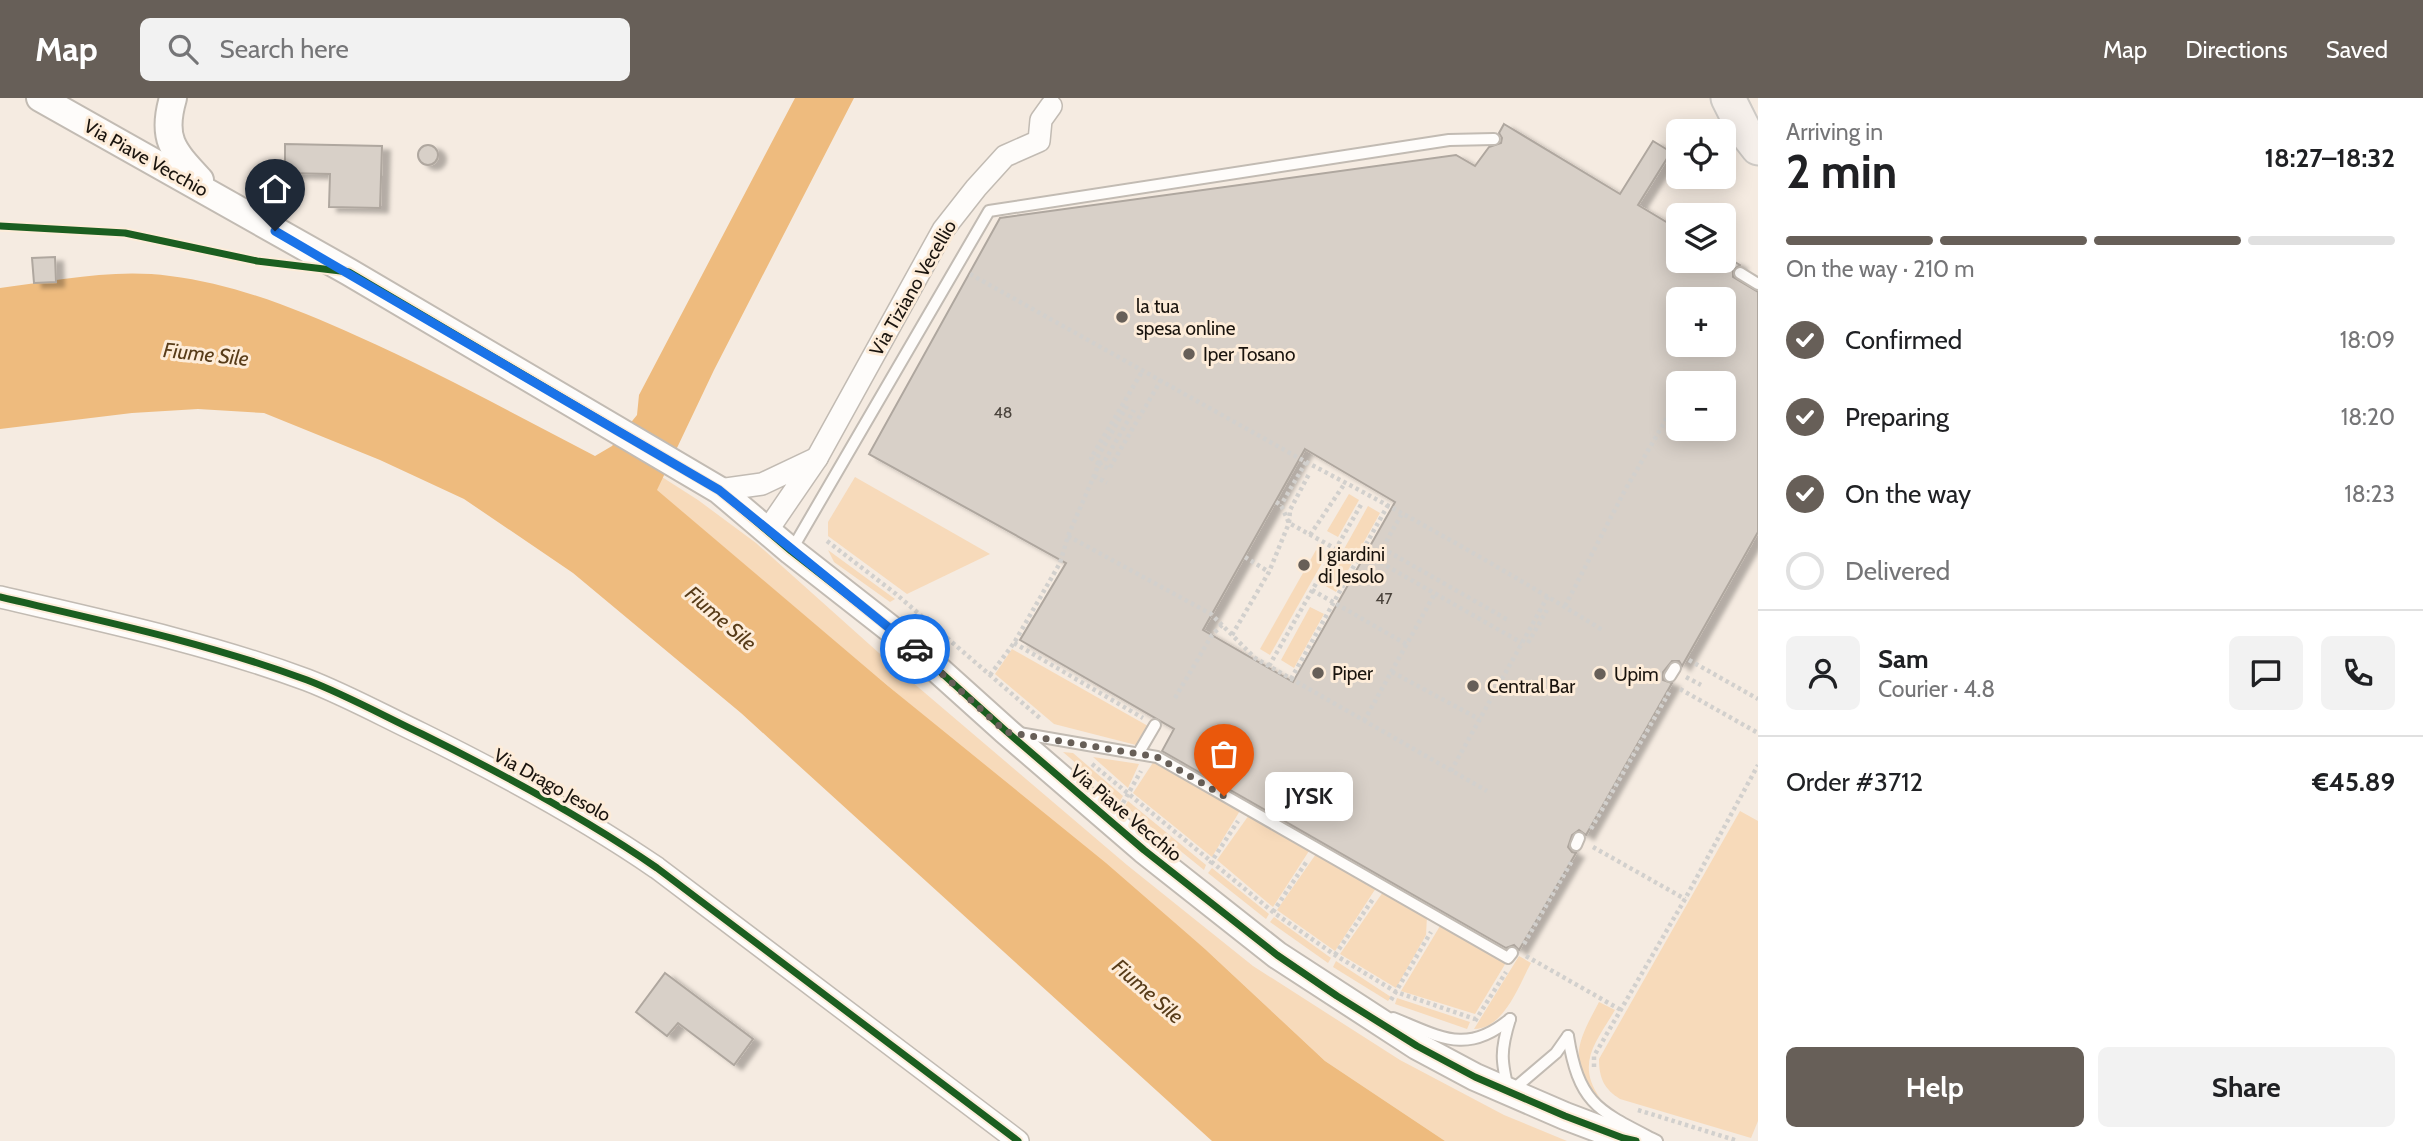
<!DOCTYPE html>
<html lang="en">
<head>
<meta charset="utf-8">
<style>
	body { margin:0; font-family:Cabin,sans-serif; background:#f2f2f2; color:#202124; height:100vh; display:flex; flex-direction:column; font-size:26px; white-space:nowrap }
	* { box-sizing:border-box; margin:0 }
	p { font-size:23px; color:#757577 }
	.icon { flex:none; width:38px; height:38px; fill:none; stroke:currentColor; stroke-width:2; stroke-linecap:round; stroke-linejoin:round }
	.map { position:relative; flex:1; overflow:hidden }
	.side { display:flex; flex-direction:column; background:#fff; width:665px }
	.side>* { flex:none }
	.controls { position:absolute; left:1666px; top:21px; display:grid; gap:14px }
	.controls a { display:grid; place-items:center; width:70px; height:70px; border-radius:10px; background:#fff; box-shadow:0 4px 18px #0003; font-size:35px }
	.pin { position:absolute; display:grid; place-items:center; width:60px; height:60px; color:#fff; margin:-72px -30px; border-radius:50% 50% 50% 0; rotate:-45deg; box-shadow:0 0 7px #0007 }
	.pin .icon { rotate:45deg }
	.courier { position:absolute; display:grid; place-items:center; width:70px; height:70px; margin:-35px; border:5px solid #1a73e8; border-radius:50%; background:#fff; color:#222; box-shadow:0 2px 9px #0007 }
	.bubble { position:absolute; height:49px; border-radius:10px; background:#fff; box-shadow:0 4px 18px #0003; font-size:23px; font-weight:700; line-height:49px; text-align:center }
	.headline em { font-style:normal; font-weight:700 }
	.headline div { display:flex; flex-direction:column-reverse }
	.headline { display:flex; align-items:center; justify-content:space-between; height:119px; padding:0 28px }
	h1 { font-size:46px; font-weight:700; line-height:52px }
	.bar { display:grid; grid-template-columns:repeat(4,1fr); gap:10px 7px; align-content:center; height:84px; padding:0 28px }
	.bar i { height:9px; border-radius:5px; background:#e0e0e0 }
	.bar .selected { background:#675f58 }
	.bar p { grid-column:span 4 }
	.line { display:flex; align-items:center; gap:18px; padding:0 28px; border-top:2px solid #e0e0e0 }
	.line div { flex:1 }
	.round { display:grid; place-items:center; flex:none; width:74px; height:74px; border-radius:10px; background:#f2f2f2 }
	ol { padding:0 28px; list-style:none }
	li { display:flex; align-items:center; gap:21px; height:77px }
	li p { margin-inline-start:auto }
	li .icon { padding:7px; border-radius:50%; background:#675f58; color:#fff; stroke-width:4 }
	li:last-child { color:#757577 }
	li i { width:38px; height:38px; border:4px solid #e0e0e0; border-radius:50% }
	.button { display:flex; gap:14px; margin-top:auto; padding:14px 28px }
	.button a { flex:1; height:80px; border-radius:10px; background:#675f58; color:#fff; font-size:28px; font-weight:700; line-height:80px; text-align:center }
	.button a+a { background:#f2f2f2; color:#202124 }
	header { display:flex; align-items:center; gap:42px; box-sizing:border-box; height:98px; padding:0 35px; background:#675f58; color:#fff }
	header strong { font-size:33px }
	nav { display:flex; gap:38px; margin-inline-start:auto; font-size:24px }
	.search { width:490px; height:63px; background:#f2f2f2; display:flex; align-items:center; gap:18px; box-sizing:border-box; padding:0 24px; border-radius:10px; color:#757577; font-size:26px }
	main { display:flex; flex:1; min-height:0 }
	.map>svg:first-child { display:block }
</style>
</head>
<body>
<header>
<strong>Map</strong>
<div class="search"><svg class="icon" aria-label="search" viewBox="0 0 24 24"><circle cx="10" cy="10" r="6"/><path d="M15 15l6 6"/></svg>Search here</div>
<nav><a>Map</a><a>Directions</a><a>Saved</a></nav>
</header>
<main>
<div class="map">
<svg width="1758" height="1043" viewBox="0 0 1758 1043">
	<defs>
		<filter id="shadow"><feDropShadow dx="8" dy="4.5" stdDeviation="2" flood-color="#0004"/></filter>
	</defs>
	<rect width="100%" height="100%" fill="#f5ebe1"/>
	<!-- green -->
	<g fill="#f7daba">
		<path d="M 662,379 L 698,402 L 756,445 L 898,572 L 1127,767 L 1253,868 L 1400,962 L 1504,1017 L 1567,1043 L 1445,1043 L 1325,963 L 1205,851 L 888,588 L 656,392 Z"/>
		<path d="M 855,379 L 990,456 L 907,496 L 828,438 L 828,424 Z"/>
		<path d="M 1349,396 L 1359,402 L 1338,439 L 1327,433 Z"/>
		<path d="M 1368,408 L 1380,415 L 1336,494 L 1324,487 Z"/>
		<path d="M 828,452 L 895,501 L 890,504 L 834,464 Z"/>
		<path d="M 1316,452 L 1326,458 L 1270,557 L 1260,551 Z"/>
		<path d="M 1310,509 L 1324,516 L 1294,570 L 1281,562 Z"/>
		<path d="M 1012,551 L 1148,628 L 1136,647 L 1054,626 L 995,576 Z"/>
		<path d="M 1063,654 L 1073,655 L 1123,698 L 1120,703 Z"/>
		<path d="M 1093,659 L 1139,666 L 1128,690 Z"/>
		<path d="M 1156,660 L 1241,711 L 1212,759 L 1133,695 Z"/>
		<path d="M 1128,703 L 1206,767 L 1204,772 L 1125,708 Z"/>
		<path d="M 1740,713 L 1758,723 L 1758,1023 L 1751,1040 L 1620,1001 C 1604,991 1599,980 1599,961 Z"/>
		<path d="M 1249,717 L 1309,753 L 1273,809 L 1217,762 Z"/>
		<path d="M 1316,756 L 1376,790 L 1335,853 L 1277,812 Z"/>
		<path d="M 1212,770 L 1269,816 L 1266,821 L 1208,775 Z"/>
		<path d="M 1383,794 L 1427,818 L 1426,837 L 1396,890 L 1340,856 Z"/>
		<path d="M 1274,819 L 1331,860 L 1328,865 L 1270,824 Z"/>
		<path d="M 1440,828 L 1507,863 L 1475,916 L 1401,893 Z"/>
		<path d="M 1519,858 L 1531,865 C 1519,887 1504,931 1474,931 Z"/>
		<path d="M 1336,863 L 1391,899 L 1388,903 L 1333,869 Z"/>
		<path d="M 1397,900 L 1470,924 L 1467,931 L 1395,906 Z"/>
		<path d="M 1599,904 L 1615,912 C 1597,943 1575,965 1600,1000 C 1564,966 1580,940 1599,904 Z"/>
	</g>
	<!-- water -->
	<path fill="#eebb7e" d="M 795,0 L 854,0 L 714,272 L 657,392 L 888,588 L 1106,765 L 1205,851 L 1325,963 L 1445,1043 L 1212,1043 L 741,615 L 573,475 L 464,401 L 380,362 L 264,315 L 198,311 L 132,315 L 0,331 L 0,190 C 55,183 114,170 170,178 C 235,186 297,211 357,238 C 438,274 516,317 595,358 L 612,348 L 637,317 L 639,297 Z"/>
	<!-- building -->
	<g fill="#d8d0c8" stroke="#afa79f" stroke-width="2" fill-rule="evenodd" filter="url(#shadow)">
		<path d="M 1504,26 L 1620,96 L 1653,43 L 1671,54 L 1638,107 L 1678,131 L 1678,163 L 1733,163 L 1740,167 L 1733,172 L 1733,179 L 1758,194 L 1758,434 L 1682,568 L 1679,563 L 1672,563 L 1663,574 L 1663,582 L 1672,585 L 1586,737 L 1579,732 L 1572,737 L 1568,749 L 1572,754 L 1576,755 L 1519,852 L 1514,847 L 1506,850 L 1162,653 L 1174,631 L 1020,542 L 1066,465 L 869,356 L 1000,120 L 1456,57 L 1475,68 L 1489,49 L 1501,45 L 1502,40 L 1499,35 ZM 1678,201 L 1724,201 L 1724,247 L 1678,247 ZM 1678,285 L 1724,285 L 1724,331 L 1678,331 ZM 1305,351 L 1395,404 L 1293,584 L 1203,532 Z"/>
		<path d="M 285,46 L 382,48 L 380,110 L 329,109 L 330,76 L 285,75 Z"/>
		<circle cx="428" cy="57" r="10"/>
		<path d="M 55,159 L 56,184 L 34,185 L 32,160 Z"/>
		<path d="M 665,875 L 753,941 L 734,967 L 678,925 L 667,938 L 636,914 Z"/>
	</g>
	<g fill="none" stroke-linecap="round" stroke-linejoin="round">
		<!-- service casing -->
		<g stroke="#c2bbb3" stroke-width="14">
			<g id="service">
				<path d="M 1740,175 L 1758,186"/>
				<path d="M 791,453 L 989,113 L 1449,42 L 1494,41"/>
				<path d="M 1670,578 L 1675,570"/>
				<path d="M 1019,635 L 1157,659 L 1508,860 L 1512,855"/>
				<path d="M 1138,656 L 1155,627"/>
				<path d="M 1576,747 L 1579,740"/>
				<path d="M 1393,920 C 1439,938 1466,958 1510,921"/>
				<path d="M 1510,921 C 1500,953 1501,963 1509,995 L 1556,955 L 1568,938"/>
				<path d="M 1568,938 C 1579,1007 1599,1013 1657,1043"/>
			</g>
		</g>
		<!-- minor casing -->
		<g stroke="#c2bbb3" stroke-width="24">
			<g id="minor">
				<path d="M 817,360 L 943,132 L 976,90 L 1005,58 L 1039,43 L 1041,22 L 1051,8"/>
				<path d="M 719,392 L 762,386 L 817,360 L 767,433"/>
				<path d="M 0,499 C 103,523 207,545 307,582 C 346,597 384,618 422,636 C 503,676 583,719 657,770 L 1018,1043"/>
			</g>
		</g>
		<!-- tertiary casing -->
		<g stroke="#c2bbb3" stroke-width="30">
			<g id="tertiary">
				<path d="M 40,0 L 349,174 L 719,392 L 791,453 L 906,543 L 1006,633 L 1144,752 L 1277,857 L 1417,948 L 1475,979 L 1565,1018 L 1623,1040 L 1636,1043"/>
				<path d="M 173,0 C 161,41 173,53 200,82"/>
			</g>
		</g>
		<!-- primary casing -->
		<g stroke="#cdc9c4" stroke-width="37">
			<path id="primary" d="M 1728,0 L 1744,32 L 1758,50"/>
		</g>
		<!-- path -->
		<g stroke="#d2d0cd" stroke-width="4.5" stroke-dasharray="3.5 3.5" stroke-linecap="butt">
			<path d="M 970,176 L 1306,364 L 1281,407"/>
			<path d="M 1306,364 C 1408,417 1507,473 1604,533"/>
			<path d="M 1099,366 L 1091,360 L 1143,272"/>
			<path d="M 1099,366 L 1097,360 L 1127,308"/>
			<path d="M 1099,366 L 1104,364 L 1134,312"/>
			<path d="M 1094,378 L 1107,385"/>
			<path d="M 1276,404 L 1281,407 L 1289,425 L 1336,451"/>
			<path d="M 1310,437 L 1345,385"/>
			<path d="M 1068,438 L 1211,516 L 1255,560 L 1487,693"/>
			<path d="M 827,443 L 896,496 L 1041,621"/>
			<path d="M 1382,450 L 1508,522"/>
			<path d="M 1362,454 L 1522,545"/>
			<path d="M 1245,459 L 1269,474"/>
			<path d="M 1376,462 L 1401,417"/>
			<path d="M 1312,492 L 1406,546"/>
			<path d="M 1565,508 L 1624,394 L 1668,318"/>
			<path d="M 1232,537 L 1269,474 L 1289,425 L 1290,412 L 1309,376"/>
			<path d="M 1014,545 L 1143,620"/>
			<path d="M 1528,545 L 1547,512"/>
			<path d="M 1689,562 L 1758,601"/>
			<path d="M 1269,568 L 1362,405"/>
			<path d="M 1392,574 L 1479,621"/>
			<path d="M 990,577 L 1014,545 L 1060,465 L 1068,438 L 1099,366 L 1109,371 L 1161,282"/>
			<path d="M 1686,579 L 1701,587"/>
			<path d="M 1291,581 L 1388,407"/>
			<path d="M 1680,591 L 1758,635"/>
			<path d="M 1175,600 L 1212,537 L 1222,527"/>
			<path d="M 1364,623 L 1434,497"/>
			<path d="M 1092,666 L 1273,814 L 1335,857 L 1396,894 L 1475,921"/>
			<path d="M 1451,673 L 1548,498"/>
			<path d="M 1123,705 L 1141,673"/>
			<path d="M 1591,731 L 1670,593"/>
			<path d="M 1593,749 L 1685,801"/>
			<path d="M 1210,766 L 1238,723"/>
			<path d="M 1273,814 L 1307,763"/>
			<path d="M 1524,846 L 1572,763"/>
			<path d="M 1335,857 L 1373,801"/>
			<path d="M 1526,858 L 1621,912"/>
			<path d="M 1391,902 L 1431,834"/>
			<path d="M 1475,923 L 1506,874"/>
			<path d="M 1594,969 L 1594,958 L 1685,801 L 1758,667"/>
			<path d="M 1638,1012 L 1738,1043"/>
		</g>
		<!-- service -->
		<use href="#service" stroke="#fefcfa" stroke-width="10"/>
		<!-- minor -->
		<use href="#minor" stroke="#fefcfa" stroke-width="21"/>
		<!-- tertiary -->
		<use href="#tertiary" stroke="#fefcfa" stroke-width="26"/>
		<!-- primary -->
		<use href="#primary" stroke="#f5efea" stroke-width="33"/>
		<!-- cycleway casing -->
		<g stroke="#fdecd9" stroke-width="11">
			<g id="cycleway">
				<path d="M 0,128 L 125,135 L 257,163 L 349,174 L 719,392 L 791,453 L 906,543 L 1006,633 L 1144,752 L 1277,857 L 1337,898 L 1417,948 L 1475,979 L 1565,1018 L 1623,1040 L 1636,1043"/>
				<path d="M 0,499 C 103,523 207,545 307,582 C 346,597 384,618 422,636 C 503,676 583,719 657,770 L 1018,1043"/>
			</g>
		</g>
		<!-- cycleway -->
		<use href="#cycleway" stroke="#1b5e20" stroke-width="7"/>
	</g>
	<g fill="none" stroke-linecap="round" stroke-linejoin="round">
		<!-- done -->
		<path stroke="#675f58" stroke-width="7" stroke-dasharray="0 12.6" d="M 915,551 L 1006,634 L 1157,659 L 1224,698"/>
		<!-- route -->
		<path stroke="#1a73e8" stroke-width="9" d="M 275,133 L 719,392 L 915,551"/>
	</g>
	<!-- markers -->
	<g fill="#675f58" stroke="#fdecd9" stroke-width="2.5">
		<circle cx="1122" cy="219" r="7"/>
		<circle cx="1189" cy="256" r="7"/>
		<circle cx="1304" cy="467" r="7"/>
		<circle cx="1318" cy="575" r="7"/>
		<circle cx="1600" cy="576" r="7"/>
		<circle cx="1473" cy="588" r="7"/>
	</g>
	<g text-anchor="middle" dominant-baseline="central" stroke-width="6" stroke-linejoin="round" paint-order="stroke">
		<!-- number labels -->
		<g font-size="16" fill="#4a433c">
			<text x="1003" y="314">48</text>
			<text x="1384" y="500">47</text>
		</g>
		<!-- street labels -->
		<g font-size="19" fill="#1a140e" stroke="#fdecd9">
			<text transform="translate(146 60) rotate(29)">Via Piave Vecchio</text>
			<text transform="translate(913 190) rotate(-60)">Via Tiziano Vecellio</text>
			<text transform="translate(552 687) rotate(29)">Via Drago Jesolo</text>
			<text transform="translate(1126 715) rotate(40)">Via Piave Vecchio</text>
		</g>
		<!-- poi labels -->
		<g font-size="19" fill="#1a140e" stroke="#fdecd9" text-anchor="start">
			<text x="1136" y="208">la tua<tspan x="1136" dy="22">spesa online</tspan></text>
			<text x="1203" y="256">Iper Tosano</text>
			<text x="1318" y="456">I giardini<tspan x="1318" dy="22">di Jesolo</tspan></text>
			<text x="1332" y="575">Piper</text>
			<text x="1614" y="576">Upim</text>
			<text x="1487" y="588">Central Bar</text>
		</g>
		<!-- water labels -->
		<g font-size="21" font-style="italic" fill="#583c19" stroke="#fdecd9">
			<text transform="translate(206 256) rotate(6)">Fiume Sile</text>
			<text transform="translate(721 520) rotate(41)">Fiume Sile</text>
			<text transform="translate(1148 893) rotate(41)">Fiume Sile</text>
		</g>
	</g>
</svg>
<div class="controls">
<a><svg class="icon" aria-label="locate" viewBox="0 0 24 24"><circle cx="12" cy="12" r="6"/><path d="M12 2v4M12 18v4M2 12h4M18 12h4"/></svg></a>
<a><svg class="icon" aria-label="layers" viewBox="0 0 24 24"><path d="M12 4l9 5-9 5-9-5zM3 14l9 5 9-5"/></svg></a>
<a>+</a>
<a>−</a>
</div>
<div class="pin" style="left:1224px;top:698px;background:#ea580c"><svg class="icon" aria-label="bag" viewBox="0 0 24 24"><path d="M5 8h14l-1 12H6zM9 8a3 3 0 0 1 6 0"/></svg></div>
<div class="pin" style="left:275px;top:133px;background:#1f2937"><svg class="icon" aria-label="home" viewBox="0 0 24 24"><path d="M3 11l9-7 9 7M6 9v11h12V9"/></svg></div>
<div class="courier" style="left:915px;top:551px"><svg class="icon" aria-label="car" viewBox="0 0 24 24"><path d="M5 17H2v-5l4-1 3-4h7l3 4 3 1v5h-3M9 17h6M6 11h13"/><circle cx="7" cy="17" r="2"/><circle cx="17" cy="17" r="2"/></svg></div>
<div class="bubble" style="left:1265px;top:674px;width:88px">JYSK</div>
</div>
<section class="side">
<div class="headline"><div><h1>2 min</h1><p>Arriving in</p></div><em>18:27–18:32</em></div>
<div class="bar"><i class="selected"></i><i class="selected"></i><i class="selected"></i><i></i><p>On the way · 210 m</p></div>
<ol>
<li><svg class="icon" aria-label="check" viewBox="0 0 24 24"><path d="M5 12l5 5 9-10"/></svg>Confirmed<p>18:09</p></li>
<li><svg class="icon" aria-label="check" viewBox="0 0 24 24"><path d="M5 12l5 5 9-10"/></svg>Preparing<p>18:20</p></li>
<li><svg class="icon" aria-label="check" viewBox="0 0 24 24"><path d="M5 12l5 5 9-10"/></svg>On the way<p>18:23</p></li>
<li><i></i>Delivered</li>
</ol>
<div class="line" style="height:126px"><a class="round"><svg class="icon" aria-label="person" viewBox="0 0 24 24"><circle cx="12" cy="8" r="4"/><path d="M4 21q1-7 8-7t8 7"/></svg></a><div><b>Sam</b><p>Courier · 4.8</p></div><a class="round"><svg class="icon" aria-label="chat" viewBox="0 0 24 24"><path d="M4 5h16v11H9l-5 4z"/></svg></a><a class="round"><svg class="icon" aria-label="phone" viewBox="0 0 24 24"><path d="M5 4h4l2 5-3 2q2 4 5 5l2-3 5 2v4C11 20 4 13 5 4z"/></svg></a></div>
<div class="line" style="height:91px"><div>Order #3712</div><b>€45.89</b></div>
<div class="button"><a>Help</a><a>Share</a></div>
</section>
</main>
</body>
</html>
